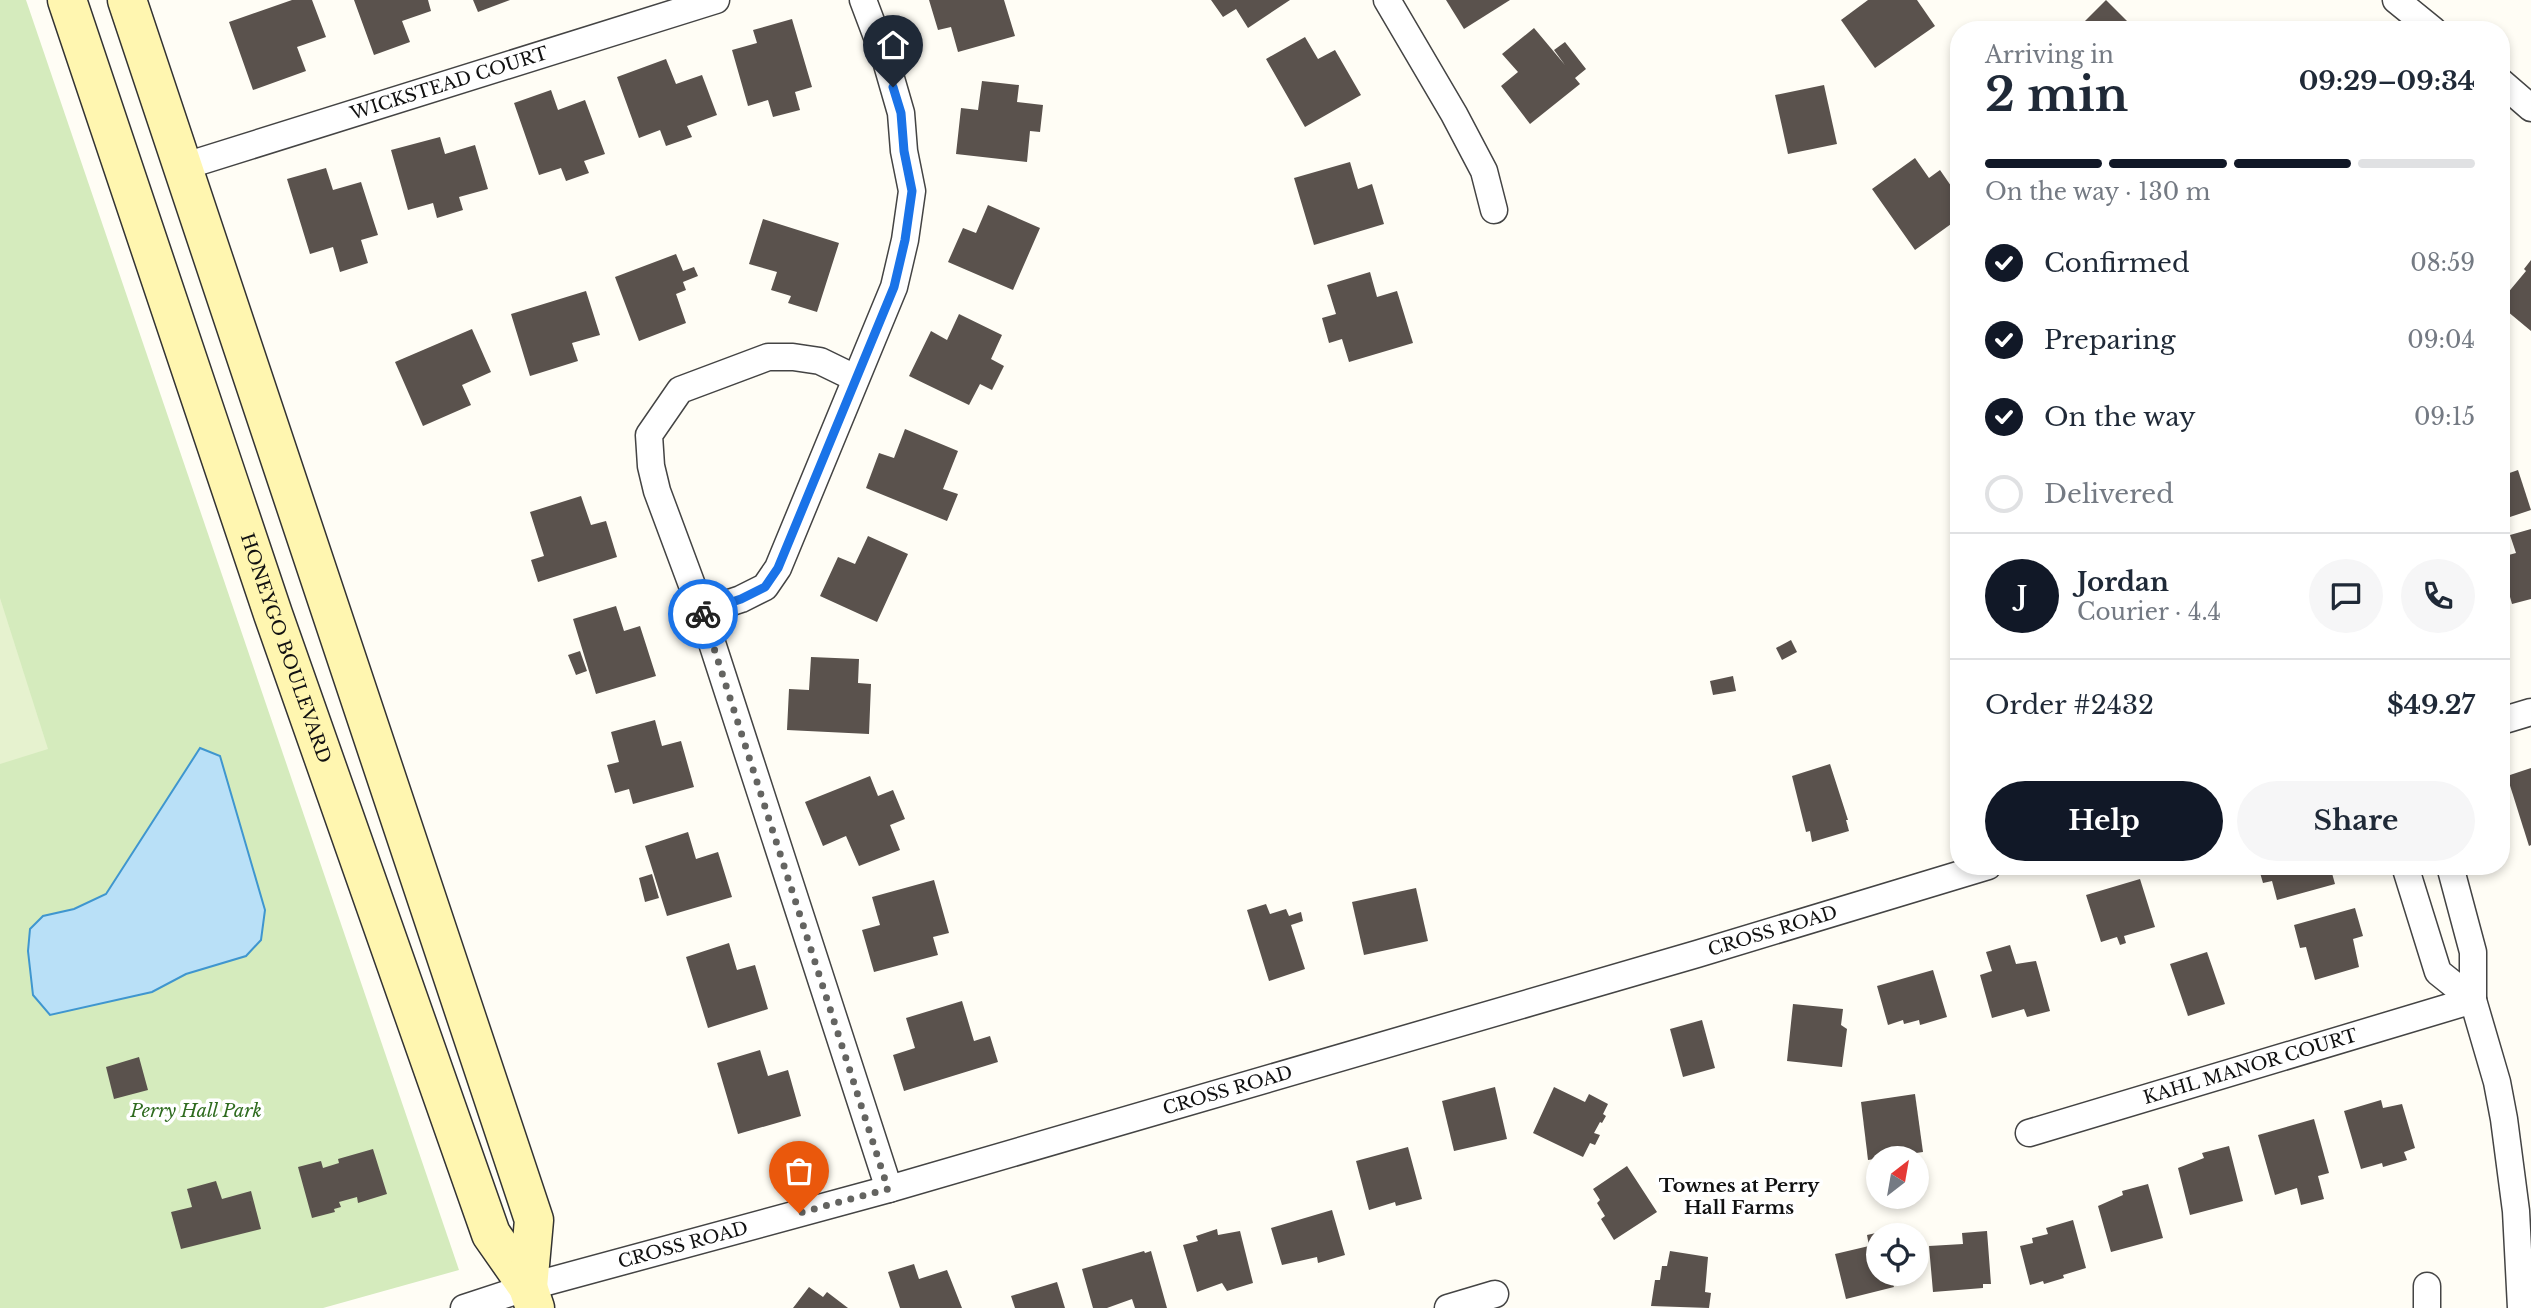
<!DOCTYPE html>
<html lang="en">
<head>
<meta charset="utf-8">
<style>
	body { margin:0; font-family:"Libre Baskerville",serif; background:#f6f6f7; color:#1f2937; height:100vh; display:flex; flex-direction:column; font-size:26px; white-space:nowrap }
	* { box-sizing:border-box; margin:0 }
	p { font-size:23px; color:#747a83 }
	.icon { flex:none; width:38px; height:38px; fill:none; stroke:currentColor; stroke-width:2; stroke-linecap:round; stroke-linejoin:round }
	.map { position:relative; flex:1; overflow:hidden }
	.details { position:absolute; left:1950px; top:21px; width:560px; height:854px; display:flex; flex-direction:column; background:#fff; border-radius:28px; box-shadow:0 4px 10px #0003 }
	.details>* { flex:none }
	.needle { width:46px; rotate:31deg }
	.buttons { position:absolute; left:1866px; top:1146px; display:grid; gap:14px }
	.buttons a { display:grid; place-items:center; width:63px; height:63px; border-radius:50%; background:#fff; box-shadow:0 4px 10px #0003; font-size:35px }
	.pin { position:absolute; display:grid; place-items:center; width:60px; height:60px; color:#fff; margin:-72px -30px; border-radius:50% 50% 50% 0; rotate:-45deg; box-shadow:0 0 7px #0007 }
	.pin .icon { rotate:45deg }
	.courier { position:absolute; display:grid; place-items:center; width:70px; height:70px; margin:-35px; border:5px solid #1a73e8; border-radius:50%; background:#fff; color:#222; box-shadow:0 2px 9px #0007 }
	.summary em { font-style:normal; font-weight:800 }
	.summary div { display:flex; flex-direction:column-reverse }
	.summary { display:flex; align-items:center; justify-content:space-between; height:119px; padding:0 35px }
	h1 { font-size:46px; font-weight:800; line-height:52px }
	.bar { display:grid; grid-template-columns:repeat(4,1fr); gap:10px 7px; align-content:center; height:84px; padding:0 35px }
	.bar i { height:9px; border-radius:5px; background:#e0e1e3 }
	.bar .current { background:#111827 }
	.bar p { grid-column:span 4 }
	.line { display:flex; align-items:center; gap:18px; padding:0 35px; border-top:2px solid #e0e1e3 }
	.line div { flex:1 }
	.round { display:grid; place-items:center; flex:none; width:74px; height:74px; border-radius:37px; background:#f6f6f7 }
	ol { padding:0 35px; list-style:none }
	li { display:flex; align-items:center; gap:21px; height:77px }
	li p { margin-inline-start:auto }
	li .icon { padding:7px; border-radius:50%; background:#111827; color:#fff; stroke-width:4 }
	li:last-child { color:#747a83 }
	li i { width:38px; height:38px; border:4px solid #e0e1e3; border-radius:50% }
	.action { display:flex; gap:14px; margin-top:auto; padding:14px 35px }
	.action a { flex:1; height:80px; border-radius:42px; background:#111827; color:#fff; font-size:28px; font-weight:800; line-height:80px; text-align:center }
	.action a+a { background:#f6f6f7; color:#1f2937 }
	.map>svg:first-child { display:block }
</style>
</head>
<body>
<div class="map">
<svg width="2531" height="1308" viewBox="0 0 2531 1308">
	<rect width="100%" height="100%" fill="#fffdf5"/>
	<!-- green -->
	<path fill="#d5ebbd" d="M 0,0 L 26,0 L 459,1270 L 323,1308 L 0,1308 Z"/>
	<!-- pitch -->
	<path fill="#e6f2cf" d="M 0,598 L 48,749 L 0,764 Z"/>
	<!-- water -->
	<path fill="#b9e0f7" stroke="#3f96cf" stroke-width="2" d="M 200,748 L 220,756 L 265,910 L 261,940 L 246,956 L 186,974 L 152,992 L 50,1015 L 33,995 L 28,951 L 30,929 L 43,916 L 74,909 L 106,894 Z"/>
	<!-- building -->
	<g fill="#5a524d">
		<path d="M 292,0 L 312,0 L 326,37 L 297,47 L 306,71 L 253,90 L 229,22 Z"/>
		<path d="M 354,0 L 428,0 L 431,11 L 402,21 L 410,42 L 374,55 Z"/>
		<path d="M 473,0 L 510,0 L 478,12 Z"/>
		<path d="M 929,0 L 1004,0 L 1015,36 L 958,52 L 951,27 L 938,30 Z"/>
		<path d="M 1211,0 L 1290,0 L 1248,28 L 1236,9 L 1223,17 Z"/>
		<path d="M 1446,0 L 1510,0 L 1464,29 Z"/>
		<path d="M 1868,0 L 1917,0 L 1935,26 L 1875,68 L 1841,20 Z"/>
		<path d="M 2106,0 L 2136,30 L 2076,30 Z"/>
		<path d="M 792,19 L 812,87 L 795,92 L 800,110 L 773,117 L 768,100 L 748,106 L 732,50 L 757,43 L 753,30 Z"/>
		<path d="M 1534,28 L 1565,65 L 1554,50 L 1565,42 L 1586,69 L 1575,78 L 1580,84 L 1530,124 L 1501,86 L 1518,72 L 1502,54 Z"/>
		<path d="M 1305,37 L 1318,59 L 1335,50 L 1361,95 L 1305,127 L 1266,59 Z"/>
		<path d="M 666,59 L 676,84 L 702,75 L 717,115 L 687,126 L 692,137 L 666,146 L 660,130 L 639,138 L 617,77 Z"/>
		<path d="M 982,81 L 1019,85 L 1017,102 L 1043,105 L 1040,132 L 1030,131 L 1027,162 L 956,154 L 961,108 L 978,110 Z"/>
		<path d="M 1824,85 L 1837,144 L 1788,154 L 1775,95 Z"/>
		<path d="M 551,90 L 558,110 L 585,100 L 605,154 L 584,161 L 589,173 L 566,181 L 561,168 L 539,175 L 514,103 Z"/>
		<path d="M 440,137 L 445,154 L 475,145 L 488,189 L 459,197 L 463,210 L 437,218 L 433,203 L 408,210 L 391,150 Z"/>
		<path d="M 1915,158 L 1929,178 L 1940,170 L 1958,196 L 1958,219 L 1915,250 L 1872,189 Z"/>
		<path d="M 1350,162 L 1358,189 L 1372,184 L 1384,224 L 1314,245 L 1294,178 Z"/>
		<path d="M 326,168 L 333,190 L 361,182 L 378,235 L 361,240 L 368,263 L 340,272 L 333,247 L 310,254 L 287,179 Z"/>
		<path d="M 988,205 L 1040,228 L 1013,290 L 948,262 L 963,228 L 976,233 Z"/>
		<path d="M 763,219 L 839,243 L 817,312 L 788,303 L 791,296 L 771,290 L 777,272 L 749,264 Z"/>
		<path d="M 676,254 L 683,271 L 694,267 L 698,276 L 683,282 L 686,290 L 676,294 L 686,323 L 639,341 L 615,277 Z"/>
		<path d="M 2531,260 L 2531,331 L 2501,306 L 2501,301 L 2526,271 L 2524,269 Z"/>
		<path d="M 1370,272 L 1377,297 L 1397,291 L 1413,343 L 1349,362 L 1342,339 L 1329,343 L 1322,318 L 1336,314 L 1327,285 Z"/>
		<path d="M 586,291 L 600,335 L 572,343 L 578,361 L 530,376 L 511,314 Z"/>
		<path d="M 959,314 L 1002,335 L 991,359 L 1004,366 L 992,390 L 980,384 L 969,405 L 909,376 L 931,331 L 947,340 Z"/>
		<path d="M 472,329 L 491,372 L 462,385 L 471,405 L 423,426 L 395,362 Z"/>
		<path d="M 905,429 L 958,451 L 943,489 L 958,494 L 947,521 L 866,488 L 879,453 L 894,458 Z"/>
		<path d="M 2518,470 L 2531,510 L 2501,520 L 2501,476 Z"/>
		<path d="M 581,496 L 591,525 L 606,521 L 617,557 L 538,582 L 531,560 L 544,556 L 530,512 Z"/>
		<path d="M 2531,529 L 2531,599 L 2512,604 L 2501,565 L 2501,557 L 2516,553 L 2510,535 Z"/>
		<path d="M 868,536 L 908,554 L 877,622 L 820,596 L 838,557 L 855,564 Z"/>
		<path d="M 616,606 L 624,631 L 640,626 L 656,676 L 596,694 L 573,619 Z"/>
		<path d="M 1791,640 L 1797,652 L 1782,660 L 1776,648 Z"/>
		<path d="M 580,651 L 587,671 L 576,675 L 568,655 Z"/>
		<path d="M 811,657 L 859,659 L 858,683 L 871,684 L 869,734 L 787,730 L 789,689 L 809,690 Z"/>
		<path d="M 1733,676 L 1736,691 L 1713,695 L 1710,681 Z"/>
		<path d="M 655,720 L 662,746 L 681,741 L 694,787 L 633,804 L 629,789 L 615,793 L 607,765 L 619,762 L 611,732 Z"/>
		<path d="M 1830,764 L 1848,820 L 1846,820 L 1849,831 L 1812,842 L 1810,831 L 1806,832 L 1792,776 Z"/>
		<path d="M 2531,768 L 2531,845 L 2529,846 L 2507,776 Z"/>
		<path d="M 870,776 L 878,796 L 893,790 L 905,819 L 890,825 L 900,850 L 859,866 L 846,836 L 823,846 L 805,802 Z"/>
		<path d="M 688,832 L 696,859 L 718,852 L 732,897 L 667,916 L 645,846 Z"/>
		<path d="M 2258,866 L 2330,866 L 2335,884 L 2277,900 L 2272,881 L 2263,883 Z"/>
		<path d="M 652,874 L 659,898 L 645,902 L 639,878 Z"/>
		<path d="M 2140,879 L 2155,927 L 2124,936 L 2126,943 L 2120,945 L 2117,937 L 2101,942 L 2086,895 Z"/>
		<path d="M 934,880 L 949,933 L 933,937 L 938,955 L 874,972 L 862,930 L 880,925 L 872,897 Z"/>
		<path d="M 1416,888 L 1428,941 L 1364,955 L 1352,902 Z"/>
		<path d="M 1266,904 L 1270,914 L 1286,909 L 1289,916 L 1301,912 L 1303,921 L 1291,925 L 1305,969 L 1269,981 L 1247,910 Z"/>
		<path d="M 2355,908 L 2363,936 L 2353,939 L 2359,967 L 2315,980 L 2306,947 L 2300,948 L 2294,925 Z"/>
		<path d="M 729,943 L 737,970 L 755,965 L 768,1009 L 708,1028 L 686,957 Z"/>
		<path d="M 2010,945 L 2016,964 L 2036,961 L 2050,1011 L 2027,1017 L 2024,1009 L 1992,1018 L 1980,975 L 1992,971 L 1986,952 Z"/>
		<path d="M 2207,952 L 2225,1004 L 2188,1016 L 2170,964 Z"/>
		<path d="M 1933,970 L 1947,1017 L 1920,1025 L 1919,1020 L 1904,1024 L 1903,1020 L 1888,1025 L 1877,986 Z"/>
		<path d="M 962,1001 L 974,1041 L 990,1036 L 998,1062 L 904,1091 L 893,1055 L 915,1048 L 906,1018 Z"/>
		<path d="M 1793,1004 L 1843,1009 L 1841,1025 L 1847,1029 L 1842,1067 L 1787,1061 Z"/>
		<path d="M 1702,1020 L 1715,1068 L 1683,1077 L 1670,1029 Z"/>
		<path d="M 760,1050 L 768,1076 L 788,1070 L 801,1116 L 738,1134 L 717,1063 Z"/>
		<path d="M 139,1057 L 148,1090 L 114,1099 L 106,1067 Z"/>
		<path d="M 1495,1087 L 1507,1139 L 1454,1151 L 1442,1101 Z"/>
		<path d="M 1554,1087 L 1585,1102 L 1589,1094 L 1608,1104 L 1603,1114 L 1606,1116 L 1602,1123 L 1600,1122 L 1594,1133 L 1600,1135 L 1595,1145 L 1590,1143 L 1583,1157 L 1533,1133 Z"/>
		<path d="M 1915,1094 L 1923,1152 L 1868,1160 L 1861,1102 Z"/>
		<path d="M 2381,1100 L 2383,1108 L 2402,1104 L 2415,1148 L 2404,1152 L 2407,1160 L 2383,1167 L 2382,1163 L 2361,1169 L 2344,1111 Z"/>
		<path d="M 2314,1119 L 2329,1173 L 2318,1176 L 2324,1199 L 2301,1205 L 2297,1188 L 2275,1195 L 2258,1135 Z"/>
		<path d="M 2229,1146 L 2243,1201 L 2190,1215 L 2178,1168 L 2204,1158 L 2202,1153 Z"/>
		<path d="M 1408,1147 L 1422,1199 L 1396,1206 L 1395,1202 L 1369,1210 L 1356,1161 Z"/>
		<path d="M 373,1149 L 387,1194 L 358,1203 L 357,1197 L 339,1202 L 341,1207 L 334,1209 L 335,1212 L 312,1218 L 298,1167 L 321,1161 L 323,1168 L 339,1163 L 338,1159 Z"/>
		<path d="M 1627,1166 L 1657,1212 L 1614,1240 L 1601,1219 L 1605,1216 L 1597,1203 L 1600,1200 L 1593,1189 Z"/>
		<path d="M 216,1181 L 222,1199 L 251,1191 L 261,1229 L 181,1249 L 171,1212 L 192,1207 L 187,1189 Z"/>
		<path d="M 2148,1184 L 2163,1238 L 2111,1252 L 2098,1206 L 2123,1195 L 2122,1191 Z"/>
		<path d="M 1332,1210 L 1345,1255 L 1318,1263 L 1317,1257 L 1282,1265 L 1271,1228 Z"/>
		<path d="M 2073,1220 L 2086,1268 L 2063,1275 L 2064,1278 L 2044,1284 L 2043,1281 L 2030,1285 L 2020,1246 L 2033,1243 L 2032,1238 L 2048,1234 L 2046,1228 Z"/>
		<path d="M 1217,1229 L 1218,1235 L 1240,1231 L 1253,1283 L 1227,1291 L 1222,1283 L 1197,1292 L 1183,1245 L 1198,1241 L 1196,1236 Z"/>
		<path d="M 1889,1230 L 1890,1236 L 1878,1236 L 1878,1274 L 1900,1274 L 1902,1281 L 1893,1284 L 1894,1287 L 1846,1299 L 1835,1254 L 1869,1246 L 1867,1235 Z"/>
		<path d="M 1987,1231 L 1991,1284 L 1983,1284 L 1983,1288 L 1933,1292 L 1929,1246 L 1963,1244 L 1962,1233 Z"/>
		<path d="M 1144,1251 L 1145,1253 L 1151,1251 L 1167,1308 L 1135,1308 L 1132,1299 L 1107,1308 L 1093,1308 L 1082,1269 Z"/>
		<path d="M 1670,1251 L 1708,1257 L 1705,1292 L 1711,1293 L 1709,1308 L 1651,1306 L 1655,1280 L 1660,1280 L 1662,1266 L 1667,1266 Z"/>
		<path d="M 914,1264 L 919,1279 L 947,1270 L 962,1308 L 900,1308 L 888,1272 Z"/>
		<path d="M 1057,1282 L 1065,1308 L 1015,1308 L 1011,1296 Z"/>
		<path d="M 809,1287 L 823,1297 L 827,1292 L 848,1308 L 793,1308 Z"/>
	</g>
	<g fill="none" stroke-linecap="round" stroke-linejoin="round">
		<!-- minor casing -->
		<g stroke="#444" stroke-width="29">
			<g id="minor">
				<path d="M 1387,0 L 1454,114 L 1484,171 L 1494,210"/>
				<path d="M 2396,0 L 2433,30"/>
				<path d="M 2501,82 L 2531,108"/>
				<path id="s1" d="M 182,167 L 716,0"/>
				<path d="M 855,378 L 820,361 L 793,357 L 768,357 L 680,390 L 649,435 L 651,466 L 657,491 L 702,612 L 889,1189"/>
				<path d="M 702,612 L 741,599 L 765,587 L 778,568 L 894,287 L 905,240 L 912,191 L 904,151 L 901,113 L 886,61 L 863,0"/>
				<path d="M 2501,721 L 2531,712"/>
				<path d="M 2405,866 L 2438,972 L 2473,1000"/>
				<path d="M 2450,866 L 2473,952 L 2473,1000 L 2497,1082 L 2504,1119 L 2516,1211 L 2521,1308"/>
				<path id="s2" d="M 2029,1133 L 2473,1000"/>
				<path d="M 2427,1286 L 2427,1308"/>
				<path id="s3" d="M 464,1308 L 528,1287 L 889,1189 L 1697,954 L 1988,866"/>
				<path d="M 1448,1308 L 1495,1294"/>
			</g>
		</g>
		<!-- secondary casing -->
		<g stroke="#333" stroke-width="41">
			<g id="secondary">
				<path id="s4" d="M 67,0 L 273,614 L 491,1234 L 528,1287 L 535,1308"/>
				<path d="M 127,0 L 534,1220 L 528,1287"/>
			</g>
		</g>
		<!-- minor -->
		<use href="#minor" stroke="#fff" stroke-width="26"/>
		<!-- secondary -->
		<use href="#secondary" stroke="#fff6b0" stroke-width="38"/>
	</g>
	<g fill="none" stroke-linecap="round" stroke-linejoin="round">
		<!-- done -->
		<path stroke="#646461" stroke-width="7" stroke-dasharray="0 12.6" d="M 703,614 L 888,1189 L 799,1213"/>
		<!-- route -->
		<path stroke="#1a73e8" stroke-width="9" d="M 703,614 L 702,612 L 741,599 L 765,587 L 778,568 L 894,287 L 905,240 L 912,191 L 904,151 L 901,113 L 893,87"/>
	</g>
	<g text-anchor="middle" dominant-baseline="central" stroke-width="7" stroke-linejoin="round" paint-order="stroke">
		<!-- street labels -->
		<g font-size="18" fill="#111" stroke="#fff">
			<text stroke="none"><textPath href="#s1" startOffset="280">WICKSTEAD COURT</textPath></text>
			<text stroke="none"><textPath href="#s4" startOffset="684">HONEYGO BOULEVARD</textPath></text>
			<text stroke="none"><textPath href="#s3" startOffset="1362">CROSS ROAD</textPath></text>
			<text stroke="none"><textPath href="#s2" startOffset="231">KAHL MANOR COURT</textPath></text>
			<text stroke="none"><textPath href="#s3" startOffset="794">CROSS ROAD</textPath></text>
			<text stroke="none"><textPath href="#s3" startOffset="228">CROSS ROAD</textPath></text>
		</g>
		<!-- park labels -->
		<g font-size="18" font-style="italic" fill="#2f6b1f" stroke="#fff">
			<text x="196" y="1111">Perry Hall Park</text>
		</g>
		<!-- neighbourhood labels -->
		<g font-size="19" font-weight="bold" fill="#111" stroke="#fff">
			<text x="1739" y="1185">Townes at Perry<tspan x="1739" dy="22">Hall Farms</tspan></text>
		</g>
	</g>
</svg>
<div class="buttons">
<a><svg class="needle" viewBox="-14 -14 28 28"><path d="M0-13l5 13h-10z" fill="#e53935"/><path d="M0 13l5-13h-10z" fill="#747a83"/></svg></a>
<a><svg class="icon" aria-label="locate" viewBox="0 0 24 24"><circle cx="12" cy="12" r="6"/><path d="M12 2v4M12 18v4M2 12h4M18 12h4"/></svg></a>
</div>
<div class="pin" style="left:799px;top:1213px;background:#ea580c"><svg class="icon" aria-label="bag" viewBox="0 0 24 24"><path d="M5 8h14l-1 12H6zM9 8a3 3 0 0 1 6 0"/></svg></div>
<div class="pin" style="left:893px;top:87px;background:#1f2937"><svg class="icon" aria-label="home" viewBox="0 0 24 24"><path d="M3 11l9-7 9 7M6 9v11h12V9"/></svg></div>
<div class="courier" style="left:703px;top:614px"><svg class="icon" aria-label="bike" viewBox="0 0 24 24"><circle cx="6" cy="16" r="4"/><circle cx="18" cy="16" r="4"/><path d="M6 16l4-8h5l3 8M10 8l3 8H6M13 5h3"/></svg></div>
<section class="details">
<div class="summary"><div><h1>2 min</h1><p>Arriving in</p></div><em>09:29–09:34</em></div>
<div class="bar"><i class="current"></i><i class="current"></i><i class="current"></i><i></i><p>On the way · 130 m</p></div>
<ol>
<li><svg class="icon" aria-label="check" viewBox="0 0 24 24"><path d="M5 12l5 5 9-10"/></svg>Confirmed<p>08:59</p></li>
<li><svg class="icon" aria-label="check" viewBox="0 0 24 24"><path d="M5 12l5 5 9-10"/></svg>Preparing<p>09:04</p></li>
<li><svg class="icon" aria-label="check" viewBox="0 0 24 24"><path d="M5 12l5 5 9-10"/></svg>On the way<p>09:15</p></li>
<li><i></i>Delivered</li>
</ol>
<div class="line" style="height:126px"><b class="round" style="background:#111827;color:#fff">J</b><div><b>Jordan</b><p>Courier · 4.4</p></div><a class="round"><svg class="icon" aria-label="chat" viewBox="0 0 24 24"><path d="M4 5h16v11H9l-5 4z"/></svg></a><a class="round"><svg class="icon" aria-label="phone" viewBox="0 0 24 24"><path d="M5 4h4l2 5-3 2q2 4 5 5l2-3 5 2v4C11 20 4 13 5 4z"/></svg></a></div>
<div class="line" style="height:91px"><div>Order #2432</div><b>$49.27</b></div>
<div class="action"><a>Help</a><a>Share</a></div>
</section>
</div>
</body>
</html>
